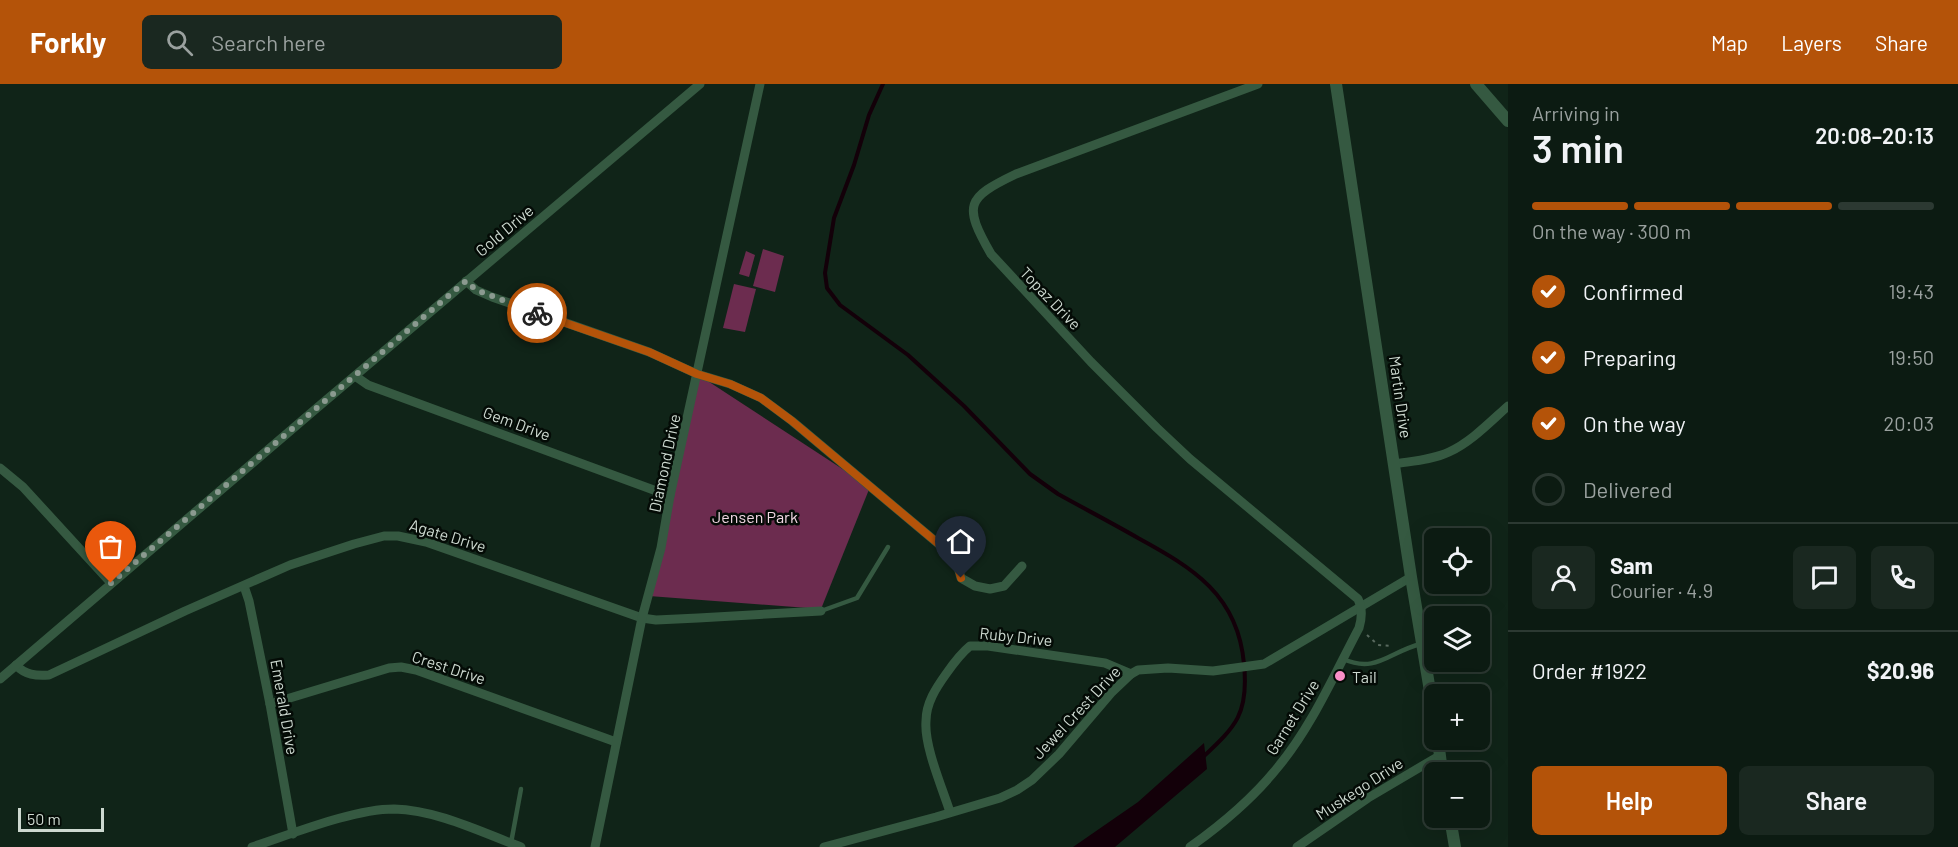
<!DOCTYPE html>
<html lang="en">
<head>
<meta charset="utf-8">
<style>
	body { margin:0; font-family:Barlow,sans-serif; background:#1a2820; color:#f1f3f6; height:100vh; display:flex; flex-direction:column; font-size:22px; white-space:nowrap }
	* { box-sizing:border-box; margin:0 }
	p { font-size:20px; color:#9aa19f }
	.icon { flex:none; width:33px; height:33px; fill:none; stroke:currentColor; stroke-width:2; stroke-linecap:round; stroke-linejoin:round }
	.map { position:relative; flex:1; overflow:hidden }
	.details { display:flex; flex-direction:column; background:#0c1b12; width:450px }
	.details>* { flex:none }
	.controls { position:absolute; left:1424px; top:444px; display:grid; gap:12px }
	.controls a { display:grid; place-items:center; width:66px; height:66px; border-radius:9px; background:#0c1b12; box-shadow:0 6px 24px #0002,0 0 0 2px #2c3932; font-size:30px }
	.scale { position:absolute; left:18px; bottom:15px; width:86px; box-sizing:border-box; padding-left:6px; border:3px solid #cdd9d0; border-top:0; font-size:16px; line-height:21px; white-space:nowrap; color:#cdd9d0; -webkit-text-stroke:4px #040b06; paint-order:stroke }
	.pin { position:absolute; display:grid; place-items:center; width:51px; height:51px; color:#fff; margin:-62px -26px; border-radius:50% 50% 50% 0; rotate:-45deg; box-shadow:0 0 6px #0007 }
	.pin .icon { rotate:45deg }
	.courier { position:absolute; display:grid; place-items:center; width:60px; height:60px; margin:-30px; border:4px solid #b45309; border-radius:50%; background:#fff; color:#222; box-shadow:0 2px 8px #0007 }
	.summary em { font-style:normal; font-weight:600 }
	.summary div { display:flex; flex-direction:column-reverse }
	.summary { display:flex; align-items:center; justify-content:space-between; height:102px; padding:0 24px }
	h1 { font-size:39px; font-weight:600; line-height:45px }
	.bar { display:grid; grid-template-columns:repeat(4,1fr); gap:9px 6px; align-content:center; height:72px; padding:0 24px }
	.bar i { height:8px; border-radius:4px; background:#2c3932 }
	.bar .selected { background:#b45309 }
	.bar p { grid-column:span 4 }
	.line { display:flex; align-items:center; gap:15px; padding:0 24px; border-top:2px solid #2c3932 }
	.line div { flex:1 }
	.round { display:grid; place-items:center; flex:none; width:63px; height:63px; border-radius:9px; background:#1a2820 }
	ol { padding:0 24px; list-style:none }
	li { display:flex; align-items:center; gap:18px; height:66px }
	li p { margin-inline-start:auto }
	li .icon { padding:6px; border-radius:50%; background:#b45309; color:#fff; stroke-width:4 }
	li:last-child { color:#9aa19f }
	li i { width:33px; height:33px; border:3px solid #2c3932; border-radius:50% }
	.primary-button { display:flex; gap:12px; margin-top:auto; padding:12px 24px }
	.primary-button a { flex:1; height:69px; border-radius:9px; background:#b45309; color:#fff; font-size:24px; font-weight:600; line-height:69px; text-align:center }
	.primary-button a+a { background:#1a2820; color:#f1f3f6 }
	header { display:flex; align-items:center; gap:36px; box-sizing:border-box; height:84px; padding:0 30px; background:#b45309; color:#fff }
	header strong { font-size:28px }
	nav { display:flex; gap:33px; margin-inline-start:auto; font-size:21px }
	.search { width:420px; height:54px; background:#1a2820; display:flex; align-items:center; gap:15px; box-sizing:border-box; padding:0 21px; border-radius:9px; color:#9aa19f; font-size:22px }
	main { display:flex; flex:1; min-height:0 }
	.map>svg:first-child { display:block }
</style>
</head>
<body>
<header>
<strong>Forkly</strong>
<div class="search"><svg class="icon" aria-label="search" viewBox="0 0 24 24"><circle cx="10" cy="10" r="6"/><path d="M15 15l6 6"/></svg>Search here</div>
<nav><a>Map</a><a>Layers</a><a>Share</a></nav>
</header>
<main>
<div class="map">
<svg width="1508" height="763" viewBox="0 0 1508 763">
	<rect width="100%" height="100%" fill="#102418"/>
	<!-- green -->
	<g fill="#6c2c4f">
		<path d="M 763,165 L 784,172 L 775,208 L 753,202 Z"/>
		<path d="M 746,167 L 755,171 L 749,193 L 739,190 Z"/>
		<path d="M 734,200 L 756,205 L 745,248 L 723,244 Z"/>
		<path d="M 697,290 L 870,403 L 821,525 L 649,512 Z"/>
	</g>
	<!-- water -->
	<path fill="#130009" d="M 1204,659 L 1207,685 L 1115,763 L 1073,763 L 1138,718 Z"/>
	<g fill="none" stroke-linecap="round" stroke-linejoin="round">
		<!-- stream -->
		<path stroke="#130009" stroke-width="4" d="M 883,0 L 869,31 L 854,81 L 834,134 L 825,189 L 827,204 L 840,221 L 908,271 L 964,322 L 1030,390 L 1058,410 C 1085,425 1112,439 1138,454 C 1193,484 1238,511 1244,580 C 1249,630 1236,642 1202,674"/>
		<!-- path -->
		<path stroke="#58695e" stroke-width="2" stroke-dasharray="3 4.5" stroke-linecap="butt" d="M 1367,551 L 1378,561 L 1393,562"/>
		<!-- service -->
		<g stroke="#355941" stroke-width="4.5">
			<path d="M 821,527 L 857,514 L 888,463"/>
			<path d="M 1343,575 C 1377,590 1390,567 1421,560"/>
			<path d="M 511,759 L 521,705"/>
		</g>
		<!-- minor -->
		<g stroke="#355941" stroke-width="9">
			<path d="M 466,197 L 476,206 L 492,213 L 649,268 L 697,290 L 730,300 L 761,314 L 792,337 L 947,467 L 956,476 L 961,494 L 975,502 L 990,505 L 1004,502 L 1022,482"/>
			<path d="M 355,292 L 368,301 L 670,412"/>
			<path d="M 1394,380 C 1412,377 1432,376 1449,368 C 1471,358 1490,338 1508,322"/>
			<path d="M 0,384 L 23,403 L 111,499"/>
			<path d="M 244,502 L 249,517 L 270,620 L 293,750"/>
			<path d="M 16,581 C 25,591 36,592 49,591 L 185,527 L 290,481 L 354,460 L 384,452 L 398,452 L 426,458 L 642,534 L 656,536 L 698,534 L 821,527"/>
			<path d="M 0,595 L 318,323 L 700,0"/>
			<path d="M 270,620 L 389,584 L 401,583 L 416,586 L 616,658"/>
			<path d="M 950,728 C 942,703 924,662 926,637 C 926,619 936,604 946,590 C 953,580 960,570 970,562 L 988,562 L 1105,579 L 1131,590"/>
			<path d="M 252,763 C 292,750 353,725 394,725 C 437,726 481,748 521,763"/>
			<path d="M 595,763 L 642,534 L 661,464 L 670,412 L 760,0"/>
			<path d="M 824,763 L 936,733 L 1000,714 L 1017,706 L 1032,696 L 1059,670 L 1111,609 L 1131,590 L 1138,586 L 1168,584 L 1213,587 L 1264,580 L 1411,493"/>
			<path d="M 1190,763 C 1221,741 1254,713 1278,683 C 1312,642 1334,591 1359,544 C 1362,534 1363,525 1358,515 L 1190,375 L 1157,344 L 1091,278 L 991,170 C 963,121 966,114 1016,90 L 1258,0"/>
			<path d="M 1297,763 L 1368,714 L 1439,672"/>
		</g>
		<!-- tertiary -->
		<g stroke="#355941" stroke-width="12">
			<path d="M 1336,0 L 1411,493 L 1434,631"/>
			<path d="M 1476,0 L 1508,37"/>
			<path d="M 1438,656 L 1442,688"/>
			<path d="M 1450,734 L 1455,763"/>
		</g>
	</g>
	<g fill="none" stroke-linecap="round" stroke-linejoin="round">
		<!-- done -->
		<path stroke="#8b9a90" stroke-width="6" stroke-dasharray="0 10.8" d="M 111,499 L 466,197 L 476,206 L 537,229"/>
		<!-- route -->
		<path stroke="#b45309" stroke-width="8" d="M 537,229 L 649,268 L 697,290 L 730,300 L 761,314 L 792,337 L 947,467 L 956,476 L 961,494"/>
	</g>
	<!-- markers -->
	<circle fill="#fa8fc7" stroke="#040b06" stroke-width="2" cx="1340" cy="592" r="6"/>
	<g text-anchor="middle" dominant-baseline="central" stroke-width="5" stroke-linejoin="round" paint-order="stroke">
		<!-- street labels -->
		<g font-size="16" fill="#cdd9d0" stroke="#040b06">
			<text transform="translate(504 146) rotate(-40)">Gold Drive</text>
			<text transform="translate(1051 214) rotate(46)">Topaz Drive</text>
			<text transform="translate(1401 313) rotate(82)">Martin Drive</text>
			<text transform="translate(517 339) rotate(20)">Gem Drive</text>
			<text transform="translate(664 379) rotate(-78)">Diamond Drive</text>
			<text transform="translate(448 451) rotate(17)">Agate Drive</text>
			<text transform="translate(1016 552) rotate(6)">Ruby Drive</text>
			<text transform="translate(449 583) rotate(18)">Crest Drive</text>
			<text transform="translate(285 623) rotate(80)">Emerald Drive</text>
			<text transform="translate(1076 628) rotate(-47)">Jewel Crest Drive</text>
			<text transform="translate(1292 633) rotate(-58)">Garnet Drive</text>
			<text transform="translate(1359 704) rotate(-33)">Muskego Drive</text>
		</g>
		<!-- park labels -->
		<g font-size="16" fill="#f2d8e4" stroke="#040b06">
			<text x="755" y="432">Jensen Park</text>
		</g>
		<!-- poi labels -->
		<g font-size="16" fill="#cdd9d0" stroke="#040b06" text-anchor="start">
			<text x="1352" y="592">Tail</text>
		</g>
	</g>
</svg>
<div class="controls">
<a><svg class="icon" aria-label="locate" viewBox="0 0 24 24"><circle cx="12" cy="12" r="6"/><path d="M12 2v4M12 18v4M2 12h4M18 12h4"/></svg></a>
<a><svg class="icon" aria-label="layers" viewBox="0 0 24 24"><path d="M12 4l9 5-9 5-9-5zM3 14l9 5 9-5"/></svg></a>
<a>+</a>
<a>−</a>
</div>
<div class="scale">50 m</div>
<div class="pin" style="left:111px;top:499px;background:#ea580c"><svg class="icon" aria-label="bag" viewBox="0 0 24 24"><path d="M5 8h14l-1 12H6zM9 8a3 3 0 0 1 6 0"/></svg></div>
<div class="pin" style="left:961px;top:494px;background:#1f2937"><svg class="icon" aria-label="home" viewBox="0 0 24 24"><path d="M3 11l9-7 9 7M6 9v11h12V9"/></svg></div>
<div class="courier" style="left:537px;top:229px"><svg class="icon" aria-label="bike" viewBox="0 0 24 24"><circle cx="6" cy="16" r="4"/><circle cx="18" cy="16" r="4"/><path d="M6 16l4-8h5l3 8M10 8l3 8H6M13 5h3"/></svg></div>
</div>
<section class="details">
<div class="summary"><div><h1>3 min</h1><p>Arriving in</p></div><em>20:08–20:13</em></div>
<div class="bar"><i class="selected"></i><i class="selected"></i><i class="selected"></i><i></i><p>On the way · 300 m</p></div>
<ol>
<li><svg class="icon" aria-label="check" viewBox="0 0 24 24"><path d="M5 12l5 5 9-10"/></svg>Confirmed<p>19:43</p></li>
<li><svg class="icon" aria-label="check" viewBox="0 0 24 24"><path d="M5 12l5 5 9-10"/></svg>Preparing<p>19:50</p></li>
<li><svg class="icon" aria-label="check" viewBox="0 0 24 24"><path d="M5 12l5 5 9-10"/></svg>On the way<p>20:03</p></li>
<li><i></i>Delivered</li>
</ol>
<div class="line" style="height:108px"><a class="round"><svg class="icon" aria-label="person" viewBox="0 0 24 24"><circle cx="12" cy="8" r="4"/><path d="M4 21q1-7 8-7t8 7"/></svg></a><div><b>Sam</b><p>Courier · 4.9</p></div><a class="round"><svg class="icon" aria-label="chat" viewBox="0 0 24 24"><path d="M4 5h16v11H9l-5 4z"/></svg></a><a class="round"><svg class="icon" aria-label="phone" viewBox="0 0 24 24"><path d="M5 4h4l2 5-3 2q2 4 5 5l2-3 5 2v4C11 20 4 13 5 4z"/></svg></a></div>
<div class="line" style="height:78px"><div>Order #1922</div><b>$20.96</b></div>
<div class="primary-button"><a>Help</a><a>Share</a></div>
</section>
</main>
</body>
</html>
